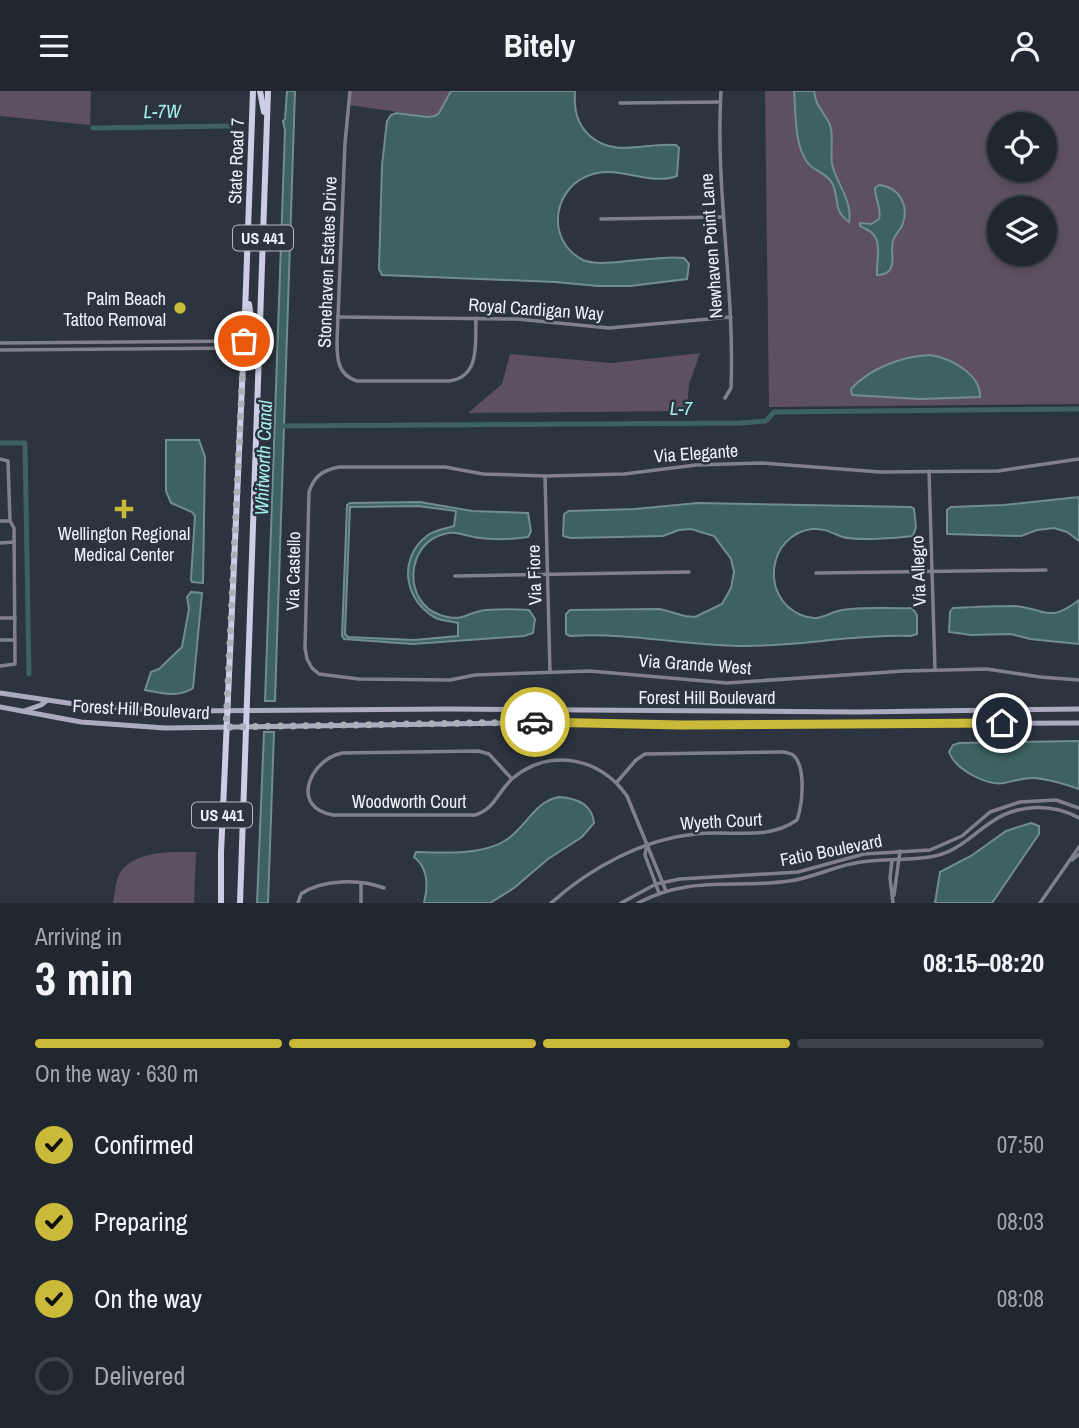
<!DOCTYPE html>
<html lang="en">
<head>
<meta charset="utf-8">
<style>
	body { margin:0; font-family:"Archivo Narrow",sans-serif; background:#2d333b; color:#f1f3f6; height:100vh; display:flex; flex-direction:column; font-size:26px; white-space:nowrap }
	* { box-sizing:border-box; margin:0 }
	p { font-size:23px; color:#a2a5aa }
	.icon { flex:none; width:38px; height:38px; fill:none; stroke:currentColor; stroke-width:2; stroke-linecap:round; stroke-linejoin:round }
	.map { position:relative; height:812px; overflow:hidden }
	.panel { display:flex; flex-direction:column; background:#21272f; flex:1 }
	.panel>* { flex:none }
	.tools { position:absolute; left:987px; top:21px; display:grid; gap:14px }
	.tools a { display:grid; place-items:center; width:70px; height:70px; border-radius:50%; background:#21272f; box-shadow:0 4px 10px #0003,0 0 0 2px #3e444b; font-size:35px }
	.pin { position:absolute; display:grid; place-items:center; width:60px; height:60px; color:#fff; margin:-30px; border:4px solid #fff; border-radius:50%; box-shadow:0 2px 7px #0007 }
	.courier { position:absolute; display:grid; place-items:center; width:70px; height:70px; margin:-35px; border:5px solid #cbb939; border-radius:50%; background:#fff; color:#222; box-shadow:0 2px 9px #0007 }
	.headline em { font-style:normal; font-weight:800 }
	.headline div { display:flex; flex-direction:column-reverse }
	.headline { display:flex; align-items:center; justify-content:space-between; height:119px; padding:0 35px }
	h1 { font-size:46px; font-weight:800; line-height:52px }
	.bar { display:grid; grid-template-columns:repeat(4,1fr); gap:10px 7px; align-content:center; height:84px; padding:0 35px }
	.bar i { height:9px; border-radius:5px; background:#3e444b }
	.bar .on { background:#cbb939 }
	.bar p { grid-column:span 4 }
	ol { padding:0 35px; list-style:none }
	li { display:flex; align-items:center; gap:21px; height:77px }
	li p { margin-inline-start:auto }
	li .icon { padding:7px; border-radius:50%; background:#cbb939; color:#111; stroke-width:4 }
	li:last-child { color:#a2a5aa }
	li i { width:38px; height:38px; border:4px solid #3e444b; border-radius:50% }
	header { display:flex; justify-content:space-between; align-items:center; height:91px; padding:0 35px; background:#21272f; font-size:32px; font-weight:800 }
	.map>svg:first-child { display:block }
</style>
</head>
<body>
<header><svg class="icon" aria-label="menu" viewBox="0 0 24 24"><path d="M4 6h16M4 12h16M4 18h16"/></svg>Bitely<svg class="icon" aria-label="person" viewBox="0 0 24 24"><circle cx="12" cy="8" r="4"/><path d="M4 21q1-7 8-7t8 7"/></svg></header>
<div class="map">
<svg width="1079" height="812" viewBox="0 0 1079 812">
	<rect width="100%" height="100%" fill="#2c343f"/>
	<!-- green -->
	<g fill="#5e5063" fill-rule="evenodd">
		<path d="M 0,0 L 91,0 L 90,34 L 0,25 Z"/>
		<path d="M 350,0 L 451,0 L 439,22 L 432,26 L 349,14 Z"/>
		<path d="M 765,0 L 1079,0 L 1079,313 L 769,316 ZM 999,33 L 1045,33 L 1045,79 L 999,79 ZM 999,117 L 1045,117 L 1045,163 L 999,163 Z"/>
		<path d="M 700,262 L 689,293 L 687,320 L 468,322 L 502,293 L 510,263 L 612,272 Z"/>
		<path d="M 196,761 L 194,812 L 113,812 C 115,803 115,793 119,784 C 131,759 172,761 196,761 Z"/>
	</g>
	<!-- water -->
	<g fill="#3d6261" stroke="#728d8f" stroke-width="2" fill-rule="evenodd">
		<path d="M 287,0 L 295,0 L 275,610 L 265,610 L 285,39 L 283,30 L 285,28 Z"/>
		<path d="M 451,0 L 575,0 C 574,17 576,33 590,45 C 615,67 646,51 676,54 L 679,57 L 677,85 C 650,95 620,75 593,83 C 553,94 544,149 583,169 C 602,178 658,163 684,167 L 689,173 L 687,188 L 630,195 L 598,195 L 555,191 L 382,184 L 379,178 L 382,74 L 387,30 L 391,24 L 396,22 L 427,26 L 435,25 L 439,22 Z"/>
		<path d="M 794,0 L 814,0 C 816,17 824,20 830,34 C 834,47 830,60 832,73 C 836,92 853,110 849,131 C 832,119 840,107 832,92 C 826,81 814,81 807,71 C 794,53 796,21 794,0 Z"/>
		<path d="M 879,94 C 900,96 910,116 902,135 C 899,140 895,144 893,150 C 890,159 895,168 891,177 C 888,183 883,184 877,184 C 876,171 883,151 871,141 C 868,139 864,137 860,135 L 860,132 L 871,133 L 879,128 C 882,120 875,107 875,97 Z"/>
		<path d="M 930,264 C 950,267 981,283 980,306 L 920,308 L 852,304 L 851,298 C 870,277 903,265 930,264 Z"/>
		<path d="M 166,349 L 199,349 L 205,366 L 203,492 L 192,491 L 191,488 L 195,425 L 192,421 L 171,412 L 166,400 Z"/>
		<path d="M 1079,406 L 1079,450 L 1067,441 L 1054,437 L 1037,439 L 1021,445 L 947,443 L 947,419 L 951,416 L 1003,414 Z"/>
		<path d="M 420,411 L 472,420 L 528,422 L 531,440 L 528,446 C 513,448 495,449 480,447 C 467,446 457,439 444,443 C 406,452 402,511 440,524 C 464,532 466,521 486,519 C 500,518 516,518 529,519 L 535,528 L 533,542 L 524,545 L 413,553 L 344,548 L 342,545 L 347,414 L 350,412 ZM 418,415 L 456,420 L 454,435 C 445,438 435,439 428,444 C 397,467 404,510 436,527 C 442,530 451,530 458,532 L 458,545 L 414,549 L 348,546 L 345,543 L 350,416 Z"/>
		<path d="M 698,412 L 911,416 L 914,418 L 916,436 L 913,445 C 897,447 857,450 843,446 C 832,442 824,437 812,438 C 767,444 760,507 801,524 C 820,532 826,522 842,519 C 864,515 890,518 912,517 L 917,524 L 917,543 L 911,545 C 856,543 801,555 746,555 C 687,555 629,541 570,545 L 566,543 L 566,523 L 570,519 L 660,518 L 685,525 L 695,526 L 722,513 L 731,497 L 734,481 L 731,468 L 714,445 L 691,438 L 679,439 L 663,445 L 571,447 L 563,445 L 564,423 L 569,420 L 635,418 Z"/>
		<path d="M 191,501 L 202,502 L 193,597 C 179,607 161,602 145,599 L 151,581 L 159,578 L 182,556 L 189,518 L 187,506 Z"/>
		<path d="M 1079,509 L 1079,553 L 1030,548 L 1011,543 L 971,544 L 949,541 L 950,521 L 953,517 C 973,516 993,515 1013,515 C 1045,516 1047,534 1079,509 Z"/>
		<path d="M 264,641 L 274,641 L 268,812 L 257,812 Z"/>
		<path d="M 1079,650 L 1079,698 C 1065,693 1051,689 1036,687 C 1025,686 1015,690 1004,692 C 986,695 955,678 949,661 L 953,654 L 959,652 Z"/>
		<path d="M 559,706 C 577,707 592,713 594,732 L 582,746 L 548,768 L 514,797 L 490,812 L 424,812 C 428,796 428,777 414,766 L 416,761 C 442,762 484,764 506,749 C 527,736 533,711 559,706 Z"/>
		<path d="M 1031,732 L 1039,735 L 1039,743 L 992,812 L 935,812 L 940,781 L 971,765 L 1006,740 Z"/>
	</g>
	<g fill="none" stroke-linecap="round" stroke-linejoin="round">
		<!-- canal -->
		<g stroke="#3d6261" stroke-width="5">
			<path d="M 93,37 L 231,35"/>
			<path d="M 279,335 L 740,332 L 766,330 L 774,321 L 1079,318"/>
			<path d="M 0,352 L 25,352 L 29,583"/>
		</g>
		<!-- minor -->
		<g stroke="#80808d" stroke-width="3.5">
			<path d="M 350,0 L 345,52 L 337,251 C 337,269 338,284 357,290 L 449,290 C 481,286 475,251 476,227"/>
			<path d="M 721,0 C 715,99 735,198 731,297 L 725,307"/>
			<path d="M 620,12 L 720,11"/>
			<path d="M 601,128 L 723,126"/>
			<path d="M 338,226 L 517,228 L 609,237 L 731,226"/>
			<path d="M 0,252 L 244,250"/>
			<path d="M 0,259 L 243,257"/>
			<path d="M 0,368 L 8,370 L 10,430 L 14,437 L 15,573 L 0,575"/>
			<path d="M 1079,368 L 998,380 L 880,381 L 761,372 L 696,374 L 624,383 L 545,385 L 483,383 L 445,376 L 339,376 C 323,379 314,385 309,401 L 305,557 L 307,568 L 312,577 L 319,583 L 359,588 L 450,589 L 475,584 L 590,580 L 727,592 L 904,580 L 987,578 L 1040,586 L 1079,589"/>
			<path d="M 929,380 L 935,579"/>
			<path d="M 545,385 L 550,581"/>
			<path d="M 0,430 L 10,430"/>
			<path d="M 0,452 L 14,451"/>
			<path d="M 816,482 L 1046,479"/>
			<path d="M 455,485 L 689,481"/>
			<path d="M 0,527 L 15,527"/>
			<path d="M 0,549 L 15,549"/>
			<path d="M 512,688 L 489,663 L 478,660 L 342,662 C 309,669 290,717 333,724 L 475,724 C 495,718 498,700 513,687 C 551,656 600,667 627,705 L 666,800"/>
			<path d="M 646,758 L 645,764 L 659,802"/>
			<path d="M 892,769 L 890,787 L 893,812"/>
			<path d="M 1072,769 L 1079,763"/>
			<path d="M 361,792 L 361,812"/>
			<path d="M 894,804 L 900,760"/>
			<path d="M 298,812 L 301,803 C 322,788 360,788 384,797"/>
			<path d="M 551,812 C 590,777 643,748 696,743 C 731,739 767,750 797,729 C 802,715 807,676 793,664 C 792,663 785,661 783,661 L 645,663 L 636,669 L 617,691"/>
			<path d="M 621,812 L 656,793 L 680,788 L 798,781 L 864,763 L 930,759 L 962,745 L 990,721 L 1020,711 L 1056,709 L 1079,717"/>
			<path d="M 638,812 C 691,784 734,798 789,790 C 814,787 836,774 861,771 C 885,767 911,770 935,765 C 959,760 974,742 993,730 C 1018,713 1053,712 1079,727"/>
			<path d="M 1040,812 L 1079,756"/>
		</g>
		<!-- secondary -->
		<g stroke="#ababbf" stroke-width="5">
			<path d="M 0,602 L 88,615 L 171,620 L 449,618 L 858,621 L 1079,618"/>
			<path d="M 0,616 L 81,631 L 165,637 L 582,631 L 682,634 L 1079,632"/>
			<path d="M 24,620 L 41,614 L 46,610"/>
		</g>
		<!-- primary -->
		<g stroke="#cccce6" stroke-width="6">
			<path d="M 260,0 L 264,21"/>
			<path d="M 249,213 L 252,234 L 260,240"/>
			<path d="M 244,250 L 252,257 L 256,270"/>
			<path d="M 221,812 L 221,762 L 244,250 L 253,0"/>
			<path d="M 240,812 L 268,0"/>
		</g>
	</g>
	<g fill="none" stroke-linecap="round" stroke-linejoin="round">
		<!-- done -->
		<path stroke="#a9b0b8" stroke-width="7" stroke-dasharray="0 12.6" d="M 244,250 L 226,636 L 535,631"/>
		<!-- route -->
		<path stroke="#cbb939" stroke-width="9" d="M 535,631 L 682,634 L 1002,632"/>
	</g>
	<!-- markers -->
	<g fill="#cbb939" stroke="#2c343f" stroke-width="2.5">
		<circle cx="180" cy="217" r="7"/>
		<path d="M120.5 407.5h7v7h7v7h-7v7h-7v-7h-7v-7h7z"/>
	</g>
	<g text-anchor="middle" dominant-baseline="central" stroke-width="5" stroke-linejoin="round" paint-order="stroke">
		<!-- shield labels -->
		<g fill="#2c343f" stroke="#b3b9c1" stroke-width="2">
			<rect x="233" y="134.5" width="60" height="25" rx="5"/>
			<rect x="192" y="711.5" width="60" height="25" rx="5"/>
		</g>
		<g font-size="16" font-weight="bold" fill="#edf2f9">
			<text x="263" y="147">US 441</text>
			<text x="222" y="724">US 441</text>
		</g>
		<!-- street labels -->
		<g font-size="18" fill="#edf2f9" stroke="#2c343f">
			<text transform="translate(236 70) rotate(-88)">State Road 7</text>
			<text transform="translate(711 155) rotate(-94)">Newhaven Point Lane</text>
			<text transform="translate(327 171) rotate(-88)">Stonehaven Estates Drive</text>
			<text transform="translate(536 218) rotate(4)">Royal Cardigan Way</text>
			<text transform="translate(696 362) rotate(-4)">Via Elegante</text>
			<text transform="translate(293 480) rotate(-89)">Via Castello</text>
			<text transform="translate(918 480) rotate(-92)">Via Allegro</text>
			<text transform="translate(534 484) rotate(-92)">Via Fiore</text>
			<text transform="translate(695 573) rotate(4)">Via Grande West</text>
			<text x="707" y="606">Forest Hill Boulevard</text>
			<text transform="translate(141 618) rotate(3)">Forest Hill Boulevard</text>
			<text x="409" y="710">Woodworth Court</text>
			<text transform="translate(721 730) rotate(-3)">Wyeth Court</text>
			<text transform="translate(831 759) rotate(-11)">Fatio Boulevard</text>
		</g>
		<!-- poi labels -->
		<g font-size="18" fill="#edf2f9" stroke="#2c343f" text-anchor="end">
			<text x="166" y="207">Palm Beach<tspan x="166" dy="21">Tattoo Removal</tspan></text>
			<text x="124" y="442" text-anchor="middle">Wellington Regional<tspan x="124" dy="21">Medical Center</tspan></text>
		</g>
		<!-- water labels -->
		<g font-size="19" font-style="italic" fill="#a4eeec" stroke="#2c343f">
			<text transform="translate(162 20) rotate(-1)">L-7W</text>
			<text x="681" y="317">L-7</text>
			<text transform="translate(263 367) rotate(-88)">Whitworth Canal</text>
		</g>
	</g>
</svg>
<div class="tools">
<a><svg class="icon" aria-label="locate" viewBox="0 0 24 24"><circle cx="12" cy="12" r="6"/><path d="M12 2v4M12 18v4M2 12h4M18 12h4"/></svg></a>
<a><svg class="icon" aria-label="layers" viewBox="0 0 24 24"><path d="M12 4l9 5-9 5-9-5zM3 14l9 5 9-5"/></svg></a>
</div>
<div class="pin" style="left:244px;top:250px;background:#ea580c"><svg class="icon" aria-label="bag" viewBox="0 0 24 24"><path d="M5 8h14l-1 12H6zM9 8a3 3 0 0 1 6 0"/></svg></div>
<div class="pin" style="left:1002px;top:632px;background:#1f2937"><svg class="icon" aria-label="home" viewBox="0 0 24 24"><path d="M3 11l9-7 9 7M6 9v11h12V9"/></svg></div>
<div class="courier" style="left:535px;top:631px"><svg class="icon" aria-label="car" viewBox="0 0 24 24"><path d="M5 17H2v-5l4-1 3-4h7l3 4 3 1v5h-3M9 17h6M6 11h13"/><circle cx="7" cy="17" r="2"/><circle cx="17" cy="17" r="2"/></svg></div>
</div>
<section class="panel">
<div class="headline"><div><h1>3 min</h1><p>Arriving in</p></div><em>08:15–08:20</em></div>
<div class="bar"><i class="on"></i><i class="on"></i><i class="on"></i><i></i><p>On the way · 630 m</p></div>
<ol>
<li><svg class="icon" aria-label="check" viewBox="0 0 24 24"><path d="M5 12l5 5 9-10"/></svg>Confirmed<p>07:50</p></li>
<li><svg class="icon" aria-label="check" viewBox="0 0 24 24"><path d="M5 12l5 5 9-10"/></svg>Preparing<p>08:03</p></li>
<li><svg class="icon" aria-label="check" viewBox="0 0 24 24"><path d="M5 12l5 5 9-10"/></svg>On the way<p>08:08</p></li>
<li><i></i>Delivered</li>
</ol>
</section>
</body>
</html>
